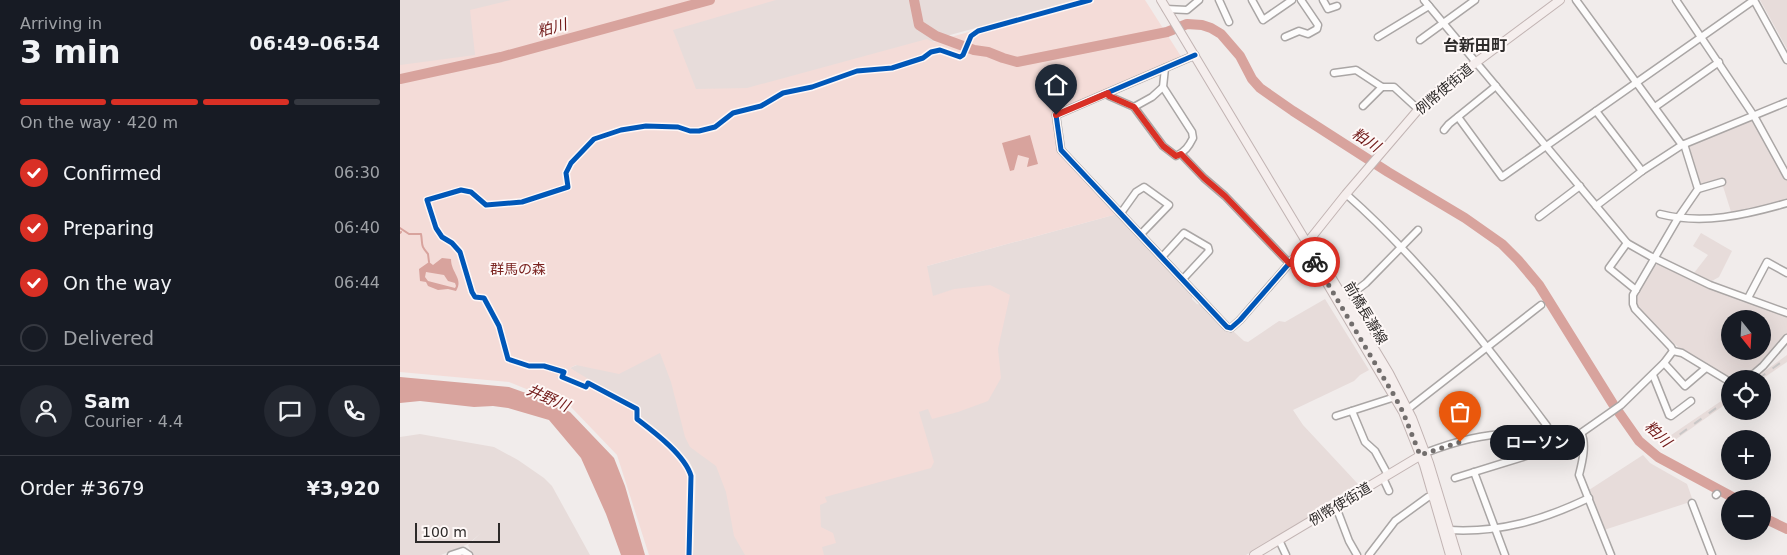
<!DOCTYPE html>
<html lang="en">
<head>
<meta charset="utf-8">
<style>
	body { margin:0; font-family:"DejaVu Sans","Noto Sans JP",sans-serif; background:#242831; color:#f1f3f6; height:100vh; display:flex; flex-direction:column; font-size:19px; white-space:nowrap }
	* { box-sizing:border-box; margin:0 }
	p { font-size:16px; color:#9ea1a6 }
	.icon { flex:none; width:28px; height:28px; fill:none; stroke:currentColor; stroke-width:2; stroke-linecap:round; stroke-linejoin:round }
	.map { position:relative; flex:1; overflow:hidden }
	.side { display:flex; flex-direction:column; background:#171b24; width:400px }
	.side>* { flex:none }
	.needle { width:32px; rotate:162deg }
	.tools { position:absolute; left:1321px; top:310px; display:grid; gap:10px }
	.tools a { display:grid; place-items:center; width:50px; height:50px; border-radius:50%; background:#171b24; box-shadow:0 5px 20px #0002; font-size:25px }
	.scale { position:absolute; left:15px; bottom:12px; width:85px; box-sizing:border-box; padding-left:5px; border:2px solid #2d2a29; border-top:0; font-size:14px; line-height:18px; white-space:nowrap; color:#2d2a29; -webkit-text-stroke:4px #fef8f7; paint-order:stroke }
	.pin { position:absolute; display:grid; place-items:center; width:42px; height:42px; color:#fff; margin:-51px -21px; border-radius:50% 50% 50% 0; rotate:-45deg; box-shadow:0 0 5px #0007 }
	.pin .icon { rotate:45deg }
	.courier { position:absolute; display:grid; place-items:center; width:50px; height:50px; margin:-25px; border:4px solid #d93025; border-radius:50%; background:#fff; color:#222; box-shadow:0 1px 6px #0007 }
	.bubble { position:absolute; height:35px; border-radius:18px; background:#171b24; box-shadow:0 5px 20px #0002; font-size:16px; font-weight:600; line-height:35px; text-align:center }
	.overview em { font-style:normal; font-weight:600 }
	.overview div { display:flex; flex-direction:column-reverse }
	.overview { display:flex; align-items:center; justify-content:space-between; height:85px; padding:0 20px }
	h1 { font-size:32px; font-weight:600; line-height:38px }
	.bar { display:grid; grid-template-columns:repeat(4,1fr); gap:8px 5px; align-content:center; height:60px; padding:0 20px }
	.bar i { height:6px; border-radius:4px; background:#363941 }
	.bar .current { background:#d93025 }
	.bar p { grid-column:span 4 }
	.line { display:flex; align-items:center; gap:12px; padding:0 20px; border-top:1px solid #363941 }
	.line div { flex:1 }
	.round { display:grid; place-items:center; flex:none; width:52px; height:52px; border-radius:26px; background:#242831 }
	ol { padding:0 20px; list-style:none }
	li { display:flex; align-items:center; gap:15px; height:55px }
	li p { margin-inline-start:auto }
	li .icon { padding:5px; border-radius:50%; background:#d93025; color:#fff; stroke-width:4 }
	li:last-child { color:#9ea1a6 }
	li i { width:28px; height:28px; border:2px solid #363941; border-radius:50% }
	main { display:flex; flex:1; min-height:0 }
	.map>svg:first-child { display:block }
</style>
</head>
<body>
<main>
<section class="side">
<div class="overview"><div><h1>3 min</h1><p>Arriving in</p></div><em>06:49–06:54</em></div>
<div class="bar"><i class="current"></i><i class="current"></i><i class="current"></i><i></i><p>On the way · 420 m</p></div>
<ol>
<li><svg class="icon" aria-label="check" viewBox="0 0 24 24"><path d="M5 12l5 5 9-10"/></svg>Confirmed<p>06:30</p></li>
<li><svg class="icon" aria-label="check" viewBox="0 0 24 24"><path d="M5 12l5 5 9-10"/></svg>Preparing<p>06:40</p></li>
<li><svg class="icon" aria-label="check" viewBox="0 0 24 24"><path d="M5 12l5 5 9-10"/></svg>On the way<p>06:44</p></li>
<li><i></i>Delivered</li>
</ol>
<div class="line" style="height:90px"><a class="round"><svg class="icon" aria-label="person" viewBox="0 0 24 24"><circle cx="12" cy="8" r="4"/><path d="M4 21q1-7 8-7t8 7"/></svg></a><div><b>Sam</b><p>Courier · 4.4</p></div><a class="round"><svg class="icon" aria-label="chat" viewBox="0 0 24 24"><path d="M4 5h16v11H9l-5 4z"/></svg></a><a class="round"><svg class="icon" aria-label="phone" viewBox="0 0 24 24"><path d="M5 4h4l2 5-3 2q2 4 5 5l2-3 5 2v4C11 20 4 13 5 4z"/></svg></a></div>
<div class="line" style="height:65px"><div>Order #3679</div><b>¥3,920</b></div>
</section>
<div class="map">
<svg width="1387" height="555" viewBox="0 0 1387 555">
	<rect width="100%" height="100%" fill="#f1eceb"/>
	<!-- built -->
	<g fill="#e7dcda" fill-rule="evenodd">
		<path d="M 0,0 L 679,0 L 550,35 L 532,42 L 0,184 Z"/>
		<path d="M 1360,0 L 1387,0 L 1387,49 Z"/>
		<path d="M 1352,119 L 1387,181 L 1387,201 L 1332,215 L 1321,180 L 1301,186 L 1287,147 L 1288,145 Z"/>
		<path d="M 717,214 L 792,293 L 792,299 L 797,304 L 803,305 L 826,329 L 833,331 L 844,341 L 848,342 L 879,321 L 885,322 L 925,299 L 969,370 L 960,375 L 954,381 L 893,410 L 903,425 L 958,484 L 917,508 L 918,512 L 846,555 L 293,555 L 296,475 L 289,461 L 274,445 L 239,417 L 170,368 L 232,341 L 527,266 Z"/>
		<path d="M 1301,233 L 1332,251 L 1319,277 L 1312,281 L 1294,273 L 1308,255 L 1293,246 Z"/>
		<path d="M 1258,264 L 1310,288 L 1387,317 L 1387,334 L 1360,365 L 1346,377 L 1330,379 L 1289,356 L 1271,341 L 1238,308 L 1235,300 L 1236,296 L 1254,265 ZM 1330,319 L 1362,319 L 1362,351 L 1330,351 Z"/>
		<path d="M 1387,355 L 1387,362 L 1362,379 L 1354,379 Z"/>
		<path d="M 1330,395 L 1330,401 L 1265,447 L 1261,442 Z"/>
		<path d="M 20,434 L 94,447 L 118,460 L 144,478 L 152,486 L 190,555 L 73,555 L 68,545 L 81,533 L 68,544 L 41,555 L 0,555 L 0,437 Z"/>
		<path d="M 1243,455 L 1250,463 L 1287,484 L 1293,501 L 1204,530 L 1189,490 Z"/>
	</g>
	<!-- green -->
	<path fill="#f4dcd8" d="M 111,0 L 376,0 L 273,30 L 296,89 L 347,88 L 527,39 L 533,42 L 684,0 L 745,0 L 782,58 L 654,113 L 659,152 L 717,214 L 527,266 L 533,296 L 554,289 L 590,285 L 610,295 L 598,349 L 601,378 L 588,401 L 558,412 L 532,419 L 528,409 L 519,412 L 534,462 L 531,468 L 425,497 L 427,502 L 420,505 L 421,527 L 433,533 L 436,543 L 422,547 L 424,555 L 345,555 L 334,536 L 326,492 L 316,466 L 290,447 L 285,437 L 271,382 L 260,353 L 219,374 L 176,365 L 170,368 L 238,409 L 239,417 L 286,461 L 294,476 L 292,555 L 249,555 L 217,455 L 171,407 L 109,382 L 0,372 L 0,65 L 75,55 L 70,10 Z"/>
	<!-- water -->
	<g fill="#d8a39d" fill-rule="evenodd">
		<path d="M 630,135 L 638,164 L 627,167 L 629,158 L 618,155 L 614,170 L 610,171 L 602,143 Z"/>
		<path d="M 42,258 L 51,259 C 51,273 64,279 56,291 L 48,289 L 38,290 L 28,286 L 26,282 L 20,281 L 19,269 L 29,262 L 33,265 ZM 26,272 L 44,275 L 48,281 L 55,283 L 56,286 L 55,288 L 28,281 L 25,277 Z"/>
		<path d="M 0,377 L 109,387 L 140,398 L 170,412 L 214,458 L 225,486 L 245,555 L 221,555 L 206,514 L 181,458 L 149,420 L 108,408 L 93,406 L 74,407 L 20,401 L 0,403 Z"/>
	</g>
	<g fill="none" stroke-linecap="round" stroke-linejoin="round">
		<!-- stream -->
		<g stroke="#d8a39d" stroke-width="2">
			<path d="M 0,228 L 9,234 L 21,234 C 23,245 20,245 28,254 L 29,262"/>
			<path d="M 0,233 L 1,232"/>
		</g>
		<!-- river -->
		<g stroke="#d8a39d" stroke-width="10">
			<path d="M 514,0 L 519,25 L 536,36 L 574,50 L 588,52 L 603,58 L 617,62 L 767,32 L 787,24 L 802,25 L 811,28 L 821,34 L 840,56 L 852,79 L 860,88 L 893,111 L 988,172 L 1065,218 L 1102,244 L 1118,260 L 1139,285 L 1213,404 L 1239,441 L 1258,457 L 1336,499"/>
			<path d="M 0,79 L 101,57 L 310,0"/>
			<path d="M 1362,517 L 1387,529"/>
		</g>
		<!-- minor casing -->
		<g stroke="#aaa6a5" stroke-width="9">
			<g id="minor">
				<path d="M 819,0 L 829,22"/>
				<path d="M 852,0 L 863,20 L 892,0"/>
				<path d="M 923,0 L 928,9 L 937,6"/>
				<path d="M 1024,0 L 1227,243 L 1250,256 L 1310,285 L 1387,313"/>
				<path d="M 1176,0 L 1282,145 L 1387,102"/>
				<path d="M 1276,0 L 1354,116 L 1387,176"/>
				<path d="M 1354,0 L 1387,60"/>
				<path d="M 766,9 L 787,10 L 799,0"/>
				<path d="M 885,37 L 899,31 L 908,34 L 917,29 L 918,25 L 901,0"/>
				<path d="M 978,37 L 1029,6"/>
				<path d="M 1020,40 L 1075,0"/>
				<path d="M 795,55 L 656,115 L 661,150 L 827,327 L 831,328 L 840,320 L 907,243"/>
				<path d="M 934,73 L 956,70 L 982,87 L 994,87 L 1018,109"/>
				<path d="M 708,93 L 709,96 L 734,107 L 763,146 L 776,156 C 785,152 789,146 793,138 L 792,132 L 763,87 L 765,68"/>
				<path d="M 963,106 L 982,87"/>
				<path d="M 734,107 L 752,97 L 763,87"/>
				<path d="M 1255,107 L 1319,62"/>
				<path d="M 1196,111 L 1242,171"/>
				<path d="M 1058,117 L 1102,177 L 1354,0"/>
				<path d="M 1044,130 L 1049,124 L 1096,86"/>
				<path d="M 781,154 L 804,178 L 825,196 L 890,264"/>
				<path d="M 1298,189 L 1322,182"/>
				<path d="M 946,194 C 1023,262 1086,344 1147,426 L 1147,435"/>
				<path d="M 1196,206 L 1242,171 L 1282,145"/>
				<path d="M 721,213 L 736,192 L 744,187 L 769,205 L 741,234"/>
				<path d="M 1260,214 C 1303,225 1345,215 1387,203"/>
				<path d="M 1139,217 L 1180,186"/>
				<path d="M 1227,243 L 1209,268 L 1236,290"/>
				<path d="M 762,257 L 784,233 L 808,247 L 809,251 L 783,279"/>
				<path d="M 953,293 L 966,283 L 1018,230"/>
				<path d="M 1348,298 L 1367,262 L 1387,273"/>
				<path d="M 1273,351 L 1282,353 L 1330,382"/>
				<path d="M 1264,363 L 1285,386 L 1306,368"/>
				<path d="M 1253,375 L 1269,415 L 1271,416 L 1291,401"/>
				<path d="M 1348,379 L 1363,366 L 1387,338"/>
				<path d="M 1008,409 L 1141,305"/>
				<path d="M 952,411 L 965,442 L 975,451 L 988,475"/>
				<path d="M 936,416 L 995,397"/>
				<path d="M 1181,433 C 1187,444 1182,463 1179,475 L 1211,555"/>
				<path d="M 1025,453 C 1051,443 1080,434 1108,434 C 1121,433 1134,433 1147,435 C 1160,436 1168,439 1181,433 L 1221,405 L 1264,363 L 1273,351 L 1271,347 L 1235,309 L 1233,304 L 1233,295 L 1278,218 L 1298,189 L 1284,144"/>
				<path d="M 1074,472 L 1105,555"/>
				<path d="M 983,478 L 989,491"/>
				<path d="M 1055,478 L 1155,447"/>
				<path d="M 1316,495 L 1317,494"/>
				<path d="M 1292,503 L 1312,555"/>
				<path d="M 936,507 L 949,541 L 957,555"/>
				<path d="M 1049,530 C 1100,533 1143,520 1189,498"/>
				<path d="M 879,540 L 886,555"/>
				<path d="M 51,555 L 63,551 L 69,555"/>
				<path d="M 969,555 L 995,521 L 1028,497 L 1032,496"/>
			</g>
		</g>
		<!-- major casing -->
		<g stroke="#c2b4b3" stroke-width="10">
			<g id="major">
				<path d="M 761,0 L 907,243 L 946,194 L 1023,104 L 1043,87 L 1160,0"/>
				<path d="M 854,555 L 1023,454"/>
				<path d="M 1050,555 L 1024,465 L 1003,412 L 908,251 L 907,243 L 913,247 L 989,373 L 1012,418 L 1029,463 L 1057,555"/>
			</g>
		</g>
		<!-- minor -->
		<use href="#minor" stroke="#fdfcfc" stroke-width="6"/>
		<!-- major -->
		<use href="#major" stroke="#f5eeed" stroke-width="8"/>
		<!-- rail -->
		<g stroke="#c9c7c7" stroke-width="2" stroke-dasharray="9 9" stroke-linecap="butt">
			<path d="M 1358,379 L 1387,358"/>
			<path d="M 1265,445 L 1330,398"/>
		</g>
		<!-- cycleway casing -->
		<g stroke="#fef8f7" stroke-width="8">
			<g id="cycleway">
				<path d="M 795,55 L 656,115 L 661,150 L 827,327 L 831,328 L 840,320 L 907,243"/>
				<path d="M 289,555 L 291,476 C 285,455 254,432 237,419 L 237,409 L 188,383 L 186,387 L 162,377 L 164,372 L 144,366 L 129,366 L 108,359 L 99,326 L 84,298 L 75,297 L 72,292 L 60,252 L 52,243 L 42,237 L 36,228 L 27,200 L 61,190 L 71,192 L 86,205 L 122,202 L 168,187 L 166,173 L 171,163 L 194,139 L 221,130 L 246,126 L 278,127 L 290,131 L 299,131 L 315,127 L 333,113 L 361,106 L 383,93 L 412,87 L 457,71 L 492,68 L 523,58 L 531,52 L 540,50 L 560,57 L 563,55 L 571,36 L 578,31 L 690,0"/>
			</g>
		</g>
		<!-- cycleway -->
		<use href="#cycleway" stroke="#0057b8" stroke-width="5"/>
	</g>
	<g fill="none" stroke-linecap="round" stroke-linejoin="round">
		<!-- done -->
		<path stroke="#726e6d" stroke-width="5" stroke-dasharray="0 9" d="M 915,262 L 995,397 L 1003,412 L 1020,455 L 1060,442"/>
		<!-- route -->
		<path stroke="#d93025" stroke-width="6" d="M 656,115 L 708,93 L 709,96 L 734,107 L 763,146 L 776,156 L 781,154 L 804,178 L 825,196 L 890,264 L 907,243 L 908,251 L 915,262"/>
	</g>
	<g text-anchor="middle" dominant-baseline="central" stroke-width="4" stroke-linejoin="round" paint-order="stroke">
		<!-- street labels -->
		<g font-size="14" fill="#2d2a29" stroke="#fef8f7">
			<text transform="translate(1044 89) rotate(-40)">例幣使街道</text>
			<text transform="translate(966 313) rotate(59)">前橋長瀞線</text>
			<text transform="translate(940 504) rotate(-31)">例幣使街道</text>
		</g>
		<!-- park labels -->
		<g font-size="14" fill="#7a2320" stroke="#fef8f7">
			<text x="118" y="269">群馬の森</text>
		</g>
		<!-- water labels -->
		<g font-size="15" font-style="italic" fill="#701817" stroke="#fef8f7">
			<text transform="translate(152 28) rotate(-15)">粕川</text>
			<text transform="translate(966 140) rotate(33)">粕川</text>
			<text transform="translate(148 398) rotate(24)">井野川</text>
			<text transform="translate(1258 434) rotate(44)">粕川</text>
		</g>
		<!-- quarter labels -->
		<g font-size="16" font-weight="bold" fill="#2d2a29" stroke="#fef8f7">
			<text x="1075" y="45">台新田町</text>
		</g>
	</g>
</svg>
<div class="tools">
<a><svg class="needle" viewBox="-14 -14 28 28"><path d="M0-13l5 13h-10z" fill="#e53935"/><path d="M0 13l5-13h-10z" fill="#9ea1a6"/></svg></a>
<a><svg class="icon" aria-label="locate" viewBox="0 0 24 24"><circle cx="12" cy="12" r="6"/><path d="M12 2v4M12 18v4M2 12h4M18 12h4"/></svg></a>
<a>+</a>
<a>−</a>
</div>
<div class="scale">100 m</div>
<div class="pin" style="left:1060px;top:442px;background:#ea580c"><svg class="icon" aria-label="bag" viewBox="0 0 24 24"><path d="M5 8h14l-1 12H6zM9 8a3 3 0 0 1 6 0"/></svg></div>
<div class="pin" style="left:656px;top:115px;background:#1f2937"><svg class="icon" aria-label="home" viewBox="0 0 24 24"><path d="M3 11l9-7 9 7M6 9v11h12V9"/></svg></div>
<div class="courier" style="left:915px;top:262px"><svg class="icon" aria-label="bike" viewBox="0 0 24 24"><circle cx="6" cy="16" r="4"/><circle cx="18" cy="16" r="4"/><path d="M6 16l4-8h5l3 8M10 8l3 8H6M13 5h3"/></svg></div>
<div class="bubble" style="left:1090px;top:425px;width:95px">ローソン</div>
</div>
</main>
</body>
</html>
